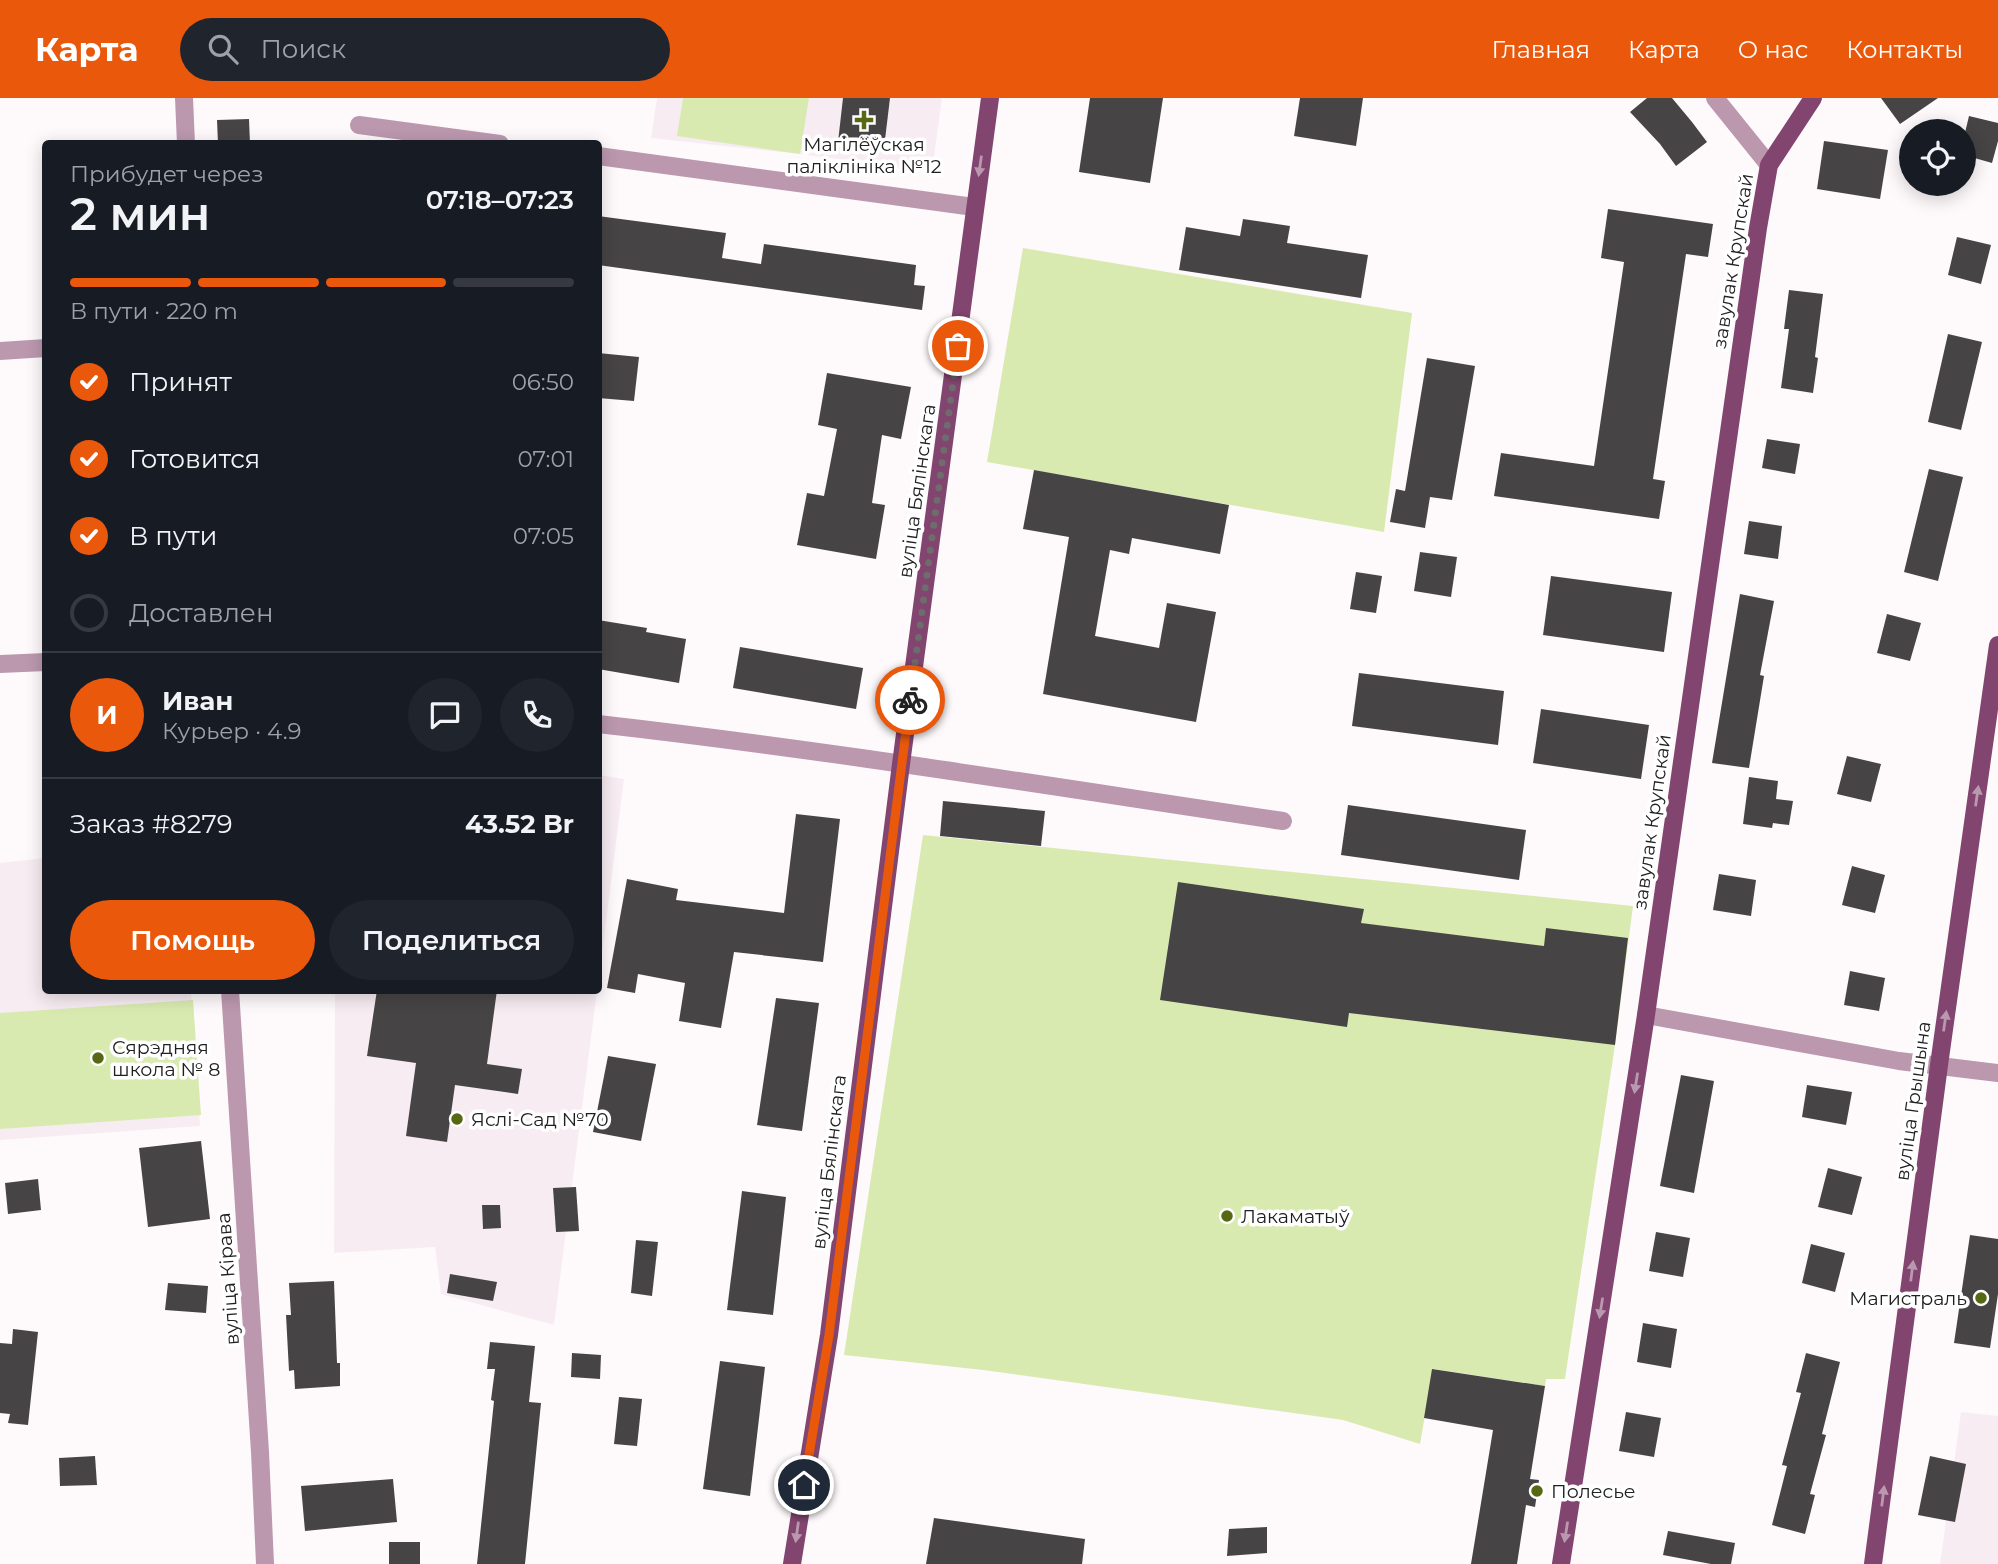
<!DOCTYPE html>
<html lang="ru">
<head>
<meta charset="utf-8">
<style>
	body { margin:0; font-family:Montserrat,sans-serif; background:#20242c; color:#f1f3f6; height:100vh; display:flex; flex-direction:column; font-size:26px; white-space:nowrap }
	* { box-sizing:border-box; margin:0 }
	p { font-size:23px; color:#9ea1a6 }
	.icon { flex:none; width:38px; height:38px; fill:none; stroke:currentColor; stroke-width:2; stroke-linecap:round; stroke-linejoin:round }
	.map { position:relative; flex:1; overflow:hidden }
	.drawer { position:absolute; left:42px; top:42px; width:560px; height:854px; display:flex; flex-direction:column; background:#171b24; border-radius:7px; box-shadow:0 4px 18px #0003 }
	.drawer>* { flex:none }
	.fabs { position:absolute; left:1899px; top:21px; display:grid; gap:14px }
	.fabs a { display:grid; place-items:center; width:77px; height:77px; border-radius:50%; background:#171b24; box-shadow:0 4px 18px #0003; font-size:35px }
	.pin { position:absolute; display:grid; place-items:center; width:60px; height:60px; color:#fff; margin:-30px; border:4px solid #fff; border-radius:50%; box-shadow:0 2px 7px #0007 }
	.courier { position:absolute; display:grid; place-items:center; width:70px; height:70px; margin:-35px; border:5px solid #ea580c; border-radius:50%; background:#fff; color:#222; box-shadow:0 2px 9px #0007 }
	.overview em { font-style:normal; font-weight:600 }
	.overview div { display:flex; flex-direction:column-reverse }
	.overview { display:flex; align-items:center; justify-content:space-between; height:119px; padding:0 28px }
	h1 { font-size:46px; font-weight:600; line-height:52px }
	.bar { display:grid; grid-template-columns:repeat(4,1fr); gap:10px 7px; align-content:center; height:84px; padding:0 28px }
	.bar i { height:9px; border-radius:5px; background:#363941 }
	.bar .on { background:#ea580c }
	.bar p { grid-column:span 4 }
	.line { display:flex; align-items:center; gap:18px; padding:0 28px; border-top:2px solid #363941 }
	.line div { flex:1 }
	.round { display:grid; place-items:center; flex:none; width:74px; height:74px; border-radius:37px; background:#20242c }
	ol { padding:0 28px; list-style:none }
	li { display:flex; align-items:center; gap:21px; height:77px }
	li p { margin-inline-start:auto }
	li .icon { padding:7px; border-radius:50%; background:#ea580c; color:#fff; stroke-width:4 }
	li:last-child { color:#9ea1a6 }
	li i { width:38px; height:38px; border:4px solid #363941; border-radius:50% }
	.cta { display:flex; gap:14px; margin-top:auto; padding:14px 28px }
	.cta a { flex:1; height:80px; border-radius:42px; background:#ea580c; color:#fff; font-size:28px; font-weight:600; line-height:80px; text-align:center }
	.cta a+a { background:#20242c; color:#f1f3f6 }
	header { display:flex; align-items:center; gap:42px; box-sizing:border-box; height:98px; padding:0 35px; background:#ea580c; color:#fff }
	header strong { font-size:33px }
	nav { display:flex; gap:38px; margin-inline-start:auto; font-size:24px }
	.search { width:490px; height:63px; background:#20242c; display:flex; align-items:center; gap:18px; box-sizing:border-box; padding:0 24px; border-radius:38px; color:#9ea1a6; font-size:26px }
	.map>svg:first-child { display:block }
</style>
</head>
<body>
<header>
<strong>Карта</strong>
<div class="search"><svg class="icon" aria-label="search" viewBox="0 0 24 24"><circle cx="10" cy="10" r="6"/><path d="M15 15l6 6"/></svg>Поиск</div>
<nav><a>Главная</a><a>Карта</a><a>О нас</a><a>Контакты</a></nav>
</header>
<div class="map">
<svg width="1998" height="1466" viewBox="0 0 1998 1466">
	<rect width="100%" height="100%" fill="#fefafc"/>
	<!-- built -->
	<g fill="#f7ecf2">
		<path d="M 657,0 L 942,0 L 932,74 L 800,56 L 651,40 Z"/>
		<path d="M 599,677 L 624,681 L 599,879 L 598,677 Z"/>
		<path d="M 45,760 L 46,892 L 191,893 L 200,1028 L 0,1042 L 0,765 Z"/>
		<path d="M 335,893 L 597,893 L 554,1227 L 441,1196 L 435,1149 L 334,1155 Z"/>
		<path d="M 1961,1314 L 1998,1318 L 1998,1466 L 1940,1466 Z"/>
	</g>
	<!-- green -->
	<g fill="#d9eab1">
		<path d="M 683,0 L 809,0 L 800,56 L 677,38 Z"/>
		<path d="M 1023,150 L 1412,215 L 1384,434 L 987,364 Z"/>
		<path d="M 923,737 L 1633,808 L 1615,947 L 1565,1281 L 1546,1281 L 1545,1288 L 1433,1271 L 1420,1346 L 1343,1322 L 983,1272 L 844,1257 Z"/>
		<path d="M 193,902 L 201,1017 L 0,1031 L 0,915 Z"/>
	</g>
	<!-- building -->
	<g fill="#474446">
		<path d="M 843,0 L 890,0 L 884,50 L 838,44 Z"/>
		<path d="M 1090,0 L 1163,0 L 1150,85 L 1079,74 Z"/>
		<path d="M 1300,0 L 1363,0 L 1356,48 L 1294,38 Z"/>
		<path d="M 1647,0 L 1672,0 L 1692,24 L 1707,44 L 1676,68 L 1660,46 L 1630,14 Z"/>
		<path d="M 1881,0 L 1938,0 L 1900,26 Z"/>
		<path d="M 1969,18 L 1998,25 L 1998,43 L 1992,65 L 1964,57 L 1964,39 Z"/>
		<path d="M 249,21 L 250,46 L 218,46 L 217,22 Z"/>
		<path d="M 1824,43 L 1888,52 L 1880,101 L 1817,91 Z"/>
		<path d="M 1608,111 L 1713,126 L 1708,159 L 1686,156 L 1653,381 L 1665,383 L 1659,421 L 1494,398 L 1501,355 L 1594,368 L 1624,164 L 1601,160 Z"/>
		<path d="M 598,118 L 726,135 L 722,160 L 761,166 L 764,146 L 916,167 L 914,187 L 925,188 L 922,212 L 598,167 Z"/>
		<path d="M 1243,121 L 1290,128 L 1287,145 L 1368,157 L 1361,200 L 1179,172 L 1186,129 L 1240,138 Z"/>
		<path d="M 1957,139 L 1991,147 L 1981,186 L 1948,177 Z"/>
		<path d="M 1789,192 L 1823,196 L 1815,259 L 1818,260 L 1813,295 L 1781,290 L 1789,231 L 1784,231 Z"/>
		<path d="M 1948,236 L 1982,244 L 1961,332 L 1928,324 Z"/>
		<path d="M 598,255 L 639,259 L 634,303 L 598,300 Z"/>
		<path d="M 1427,260 L 1475,268 L 1452,402 L 1430,399 L 1425,430 L 1390,424 L 1396,391 L 1405,393 Z"/>
		<path d="M 827,275 L 911,289 L 901,341 L 882,337 L 872,405 L 885,407 L 876,461 L 797,447 L 807,395 L 824,398 L 837,331 L 818,327 Z"/>
		<path d="M 1767,341 L 1800,346 L 1795,376 L 1762,370 Z"/>
		<path d="M 1929,371 L 1963,379 L 1938,483 L 1904,474 Z"/>
		<path d="M 1034,372 L 1229,407 L 1220,456 L 1132,440 L 1129,456 L 1110,452 L 1095,538 L 1159,550 L 1167,505 L 1216,514 L 1196,624 L 1043,596 L 1069,439 L 1023,431 Z"/>
		<path d="M 1749,423 L 1782,428 L 1778,461 L 1744,456 Z"/>
		<path d="M 1420,454 L 1457,459 L 1451,499 L 1414,493 Z"/>
		<path d="M 1356,474 L 1382,478 L 1376,515 L 1350,511 Z"/>
		<path d="M 1551,478 L 1672,494 L 1664,554 L 1543,537 Z"/>
		<path d="M 1740,496 L 1774,503 L 1760,577 L 1764,578 L 1749,670 L 1712,665 Z"/>
		<path d="M 1887,516 L 1921,525 L 1910,563 L 1877,555 Z"/>
		<path d="M 598,522 L 647,530 L 646,534 L 686,541 L 679,585 L 598,571 Z"/>
		<path d="M 740,549 L 863,570 L 856,611 L 733,590 Z"/>
		<path d="M 1359,575 L 1504,593 L 1498,647 L 1352,628 Z"/>
		<path d="M 1541,611 L 1649,627 L 1641,681 L 1533,665 Z"/>
		<path d="M 1847,658 L 1881,666 L 1871,704 L 1837,696 Z"/>
		<path d="M 1749,679 L 1778,683 L 1776,701 L 1793,703 L 1789,727 L 1773,725 L 1772,730 L 1743,726 Z"/>
		<path d="M 943,703 L 1045,713 L 1041,748 L 940,738 Z"/>
		<path d="M 1348,707 L 1526,732 L 1519,782 L 1341,757 Z"/>
		<path d="M 796,716 L 840,721 L 823,864 L 734,854 L 721,930 L 679,923 L 685,885 L 638,876 L 635,895 L 607,890 L 627,781 L 678,791 L 676,802 L 784,815 Z"/>
		<path d="M 1852,768 L 1885,777 L 1875,815 L 1842,807 Z"/>
		<path d="M 1719,776 L 1756,782 L 1751,818 L 1713,812 Z"/>
		<path d="M 1178,784 L 1364,811 L 1361,825 L 1544,848 L 1546,830 L 1628,840 L 1615,947 L 1349,915 L 1347,929 L 1160,902 Z"/>
		<path d="M 1850,873 L 1885,880 L 1879,913 L 1844,907 Z"/>
		<path d="M 377,892 L 497,892 L 487,966 L 522,971 L 518,996 L 455,987 L 447,1044 L 406,1038 L 416,965 L 367,958 Z"/>
		<path d="M 776,900 L 819,905 L 802,1033 L 757,1027 Z"/>
		<path d="M 608,958 L 656,966 L 641,1043 L 593,1034 Z"/>
		<path d="M 1681,977 L 1714,983 L 1694,1095 L 1660,1088 Z"/>
		<path d="M 1807,987 L 1852,994 L 1846,1027 L 1802,1019 Z"/>
		<path d="M 201,1043 L 210,1121 L 148,1129 L 139,1050 Z"/>
		<path d="M 1828,1070 L 1862,1079 L 1852,1117 L 1818,1109 Z"/>
		<path d="M 38,1081 L 41,1112 L 8,1116 L 5,1085 Z"/>
		<path d="M 576,1089 L 579,1133 L 556,1134 L 553,1090 Z"/>
		<path d="M 742,1093 L 786,1099 L 773,1217 L 727,1212 Z"/>
		<path d="M 482,1107 L 500,1107 L 501,1130 L 483,1131 Z"/>
		<path d="M 1656,1134 L 1690,1140 L 1683,1179 L 1649,1173 Z"/>
		<path d="M 1970,1137 L 1998,1141 L 1998,1196 L 1990,1250 L 1954,1245 Z"/>
		<path d="M 636,1142 L 658,1144 L 652,1198 L 631,1195 Z"/>
		<path d="M 1811,1146 L 1845,1155 L 1835,1194 L 1802,1185 Z"/>
		<path d="M 450,1176 L 497,1184 L 493,1203 L 447,1195 Z"/>
		<path d="M 334,1183 L 337,1265 L 340,1265 L 340,1288 L 295,1291 L 294,1272 L 289,1273 L 286,1217 L 291,1217 L 289,1185 Z"/>
		<path d="M 168,1185 L 208,1188 L 206,1215 L 165,1212 Z"/>
		<path d="M 1643,1225 L 1677,1231 L 1671,1270 L 1637,1264 Z"/>
		<path d="M 13,1231 L 38,1234 L 28,1327 L 8,1325 L 10,1316 L 0,1315 L 0,1245 L 12,1246 Z"/>
		<path d="M 490,1244 L 535,1248 L 529,1304 L 541,1305 L 525,1466 L 477,1466 L 494,1303 L 491,1302 L 495,1271 L 487,1271 Z"/>
		<path d="M 572,1255 L 601,1257 L 600,1281 L 571,1279 Z"/>
		<path d="M 1806,1255 L 1840,1264 L 1822,1336 L 1826,1337 L 1810,1396 L 1815,1397 L 1805,1436 L 1772,1427 L 1787,1368 L 1782,1367 L 1801,1295 L 1796,1294 Z"/>
		<path d="M 720,1263 L 765,1269 L 750,1398 L 703,1391 Z"/>
		<path d="M 1432,1271 L 1545,1288 L 1530,1381 L 1539,1382 L 1535,1409 L 1526,1407 L 1517,1466 L 1471,1466 L 1493,1332 L 1424,1320 Z"/>
		<path d="M 619,1299 L 642,1301 L 637,1348 L 614,1346 Z"/>
		<path d="M 1626,1314 L 1661,1320 L 1654,1359 L 1619,1353 Z"/>
		<path d="M 95,1358 L 97,1387 L 60,1388 L 59,1360 Z"/>
		<path d="M 1930,1358 L 1966,1366 L 1955,1424 L 1918,1417 Z"/>
		<path d="M 393,1381 L 397,1424 L 305,1433 L 301,1388 Z"/>
		<path d="M 934,1420 L 1085,1441 L 1082,1466 L 926,1466 Z"/>
		<path d="M 1267,1429 L 1267,1455 L 1227,1458 L 1229,1431 Z"/>
		<path d="M 1668,1433 L 1735,1445 L 1731,1466 L 1711,1466 L 1663,1457 Z"/>
		<rect x="389" y="1444" width="31" height="22"/>
	</g>
	<g fill="none" stroke-linecap="round" stroke-linejoin="round">
		<!-- minor -->
		<g stroke="#bc98af" stroke-width="18">
			<path d="M 184,0 L 186,46"/>
			<path d="M 1715,0 L 1769,67"/>
			<path d="M 359,27 L 500,46"/>
			<path d="M 598,58 L 974,109"/>
			<path d="M 0,253 L 46,250"/>
			<path d="M 0,566 L 46,564"/>
			<path d="M 598,626 C 827,652 1055,689 1283,723"/>
			<path d="M 230,892 L 260,1354 L 265,1466"/>
			<path d="M 1646,917 L 1899,963 L 1998,975"/>
		</g>
		<!-- major -->
		<g stroke="#82456f" stroke-width="18">
			<path d="M 792,1466 L 829,1237 L 901,666 L 990,0"/>
			<path d="M 1561,1466 L 1646,917 L 1758,130 L 1769,67 L 1813,0"/>
			<path d="M 1873,1466 L 1939,967 L 1998,547"/>
		</g>
	</g>
	<!-- one-way arrows -->
	<defs><path id="oneway-solid" d="M-6-.8H1V-3.2L6.5 0L1 3.2V.8H-6Z" transform="scale(1.75)"/></defs>
	<g fill="#ba99b0">
		<use href="#oneway-solid" transform="translate(980 68) rotate(98)"/>
		<use href="#oneway-solid" transform="translate(1977 698) rotate(-82)"/>
		<use href="#oneway-solid" transform="translate(1945 923) rotate(-82)"/>
		<use href="#oneway-solid" transform="translate(1636 985) rotate(99)"/>
		<use href="#oneway-solid" transform="translate(1912 1173) rotate(-83)"/>
		<use href="#oneway-solid" transform="translate(1601 1210) rotate(99)"/>
		<use href="#oneway-solid" transform="translate(1883 1398) rotate(-83)"/>
		<use href="#oneway-solid" transform="translate(797 1434) rotate(98)"/>
		<use href="#oneway-solid" transform="translate(1566 1434) rotate(99)"/>
	</g>
	<g fill="none" stroke-linecap="round" stroke-linejoin="round">
		<!-- done -->
		<path stroke="#6e6c6d" stroke-width="7" stroke-dasharray="0 12.6" d="M 910,602 L 958,248"/>
		<!-- route -->
		<path stroke="#ea580c" stroke-width="9" d="M 804,1387 L 829,1237 L 910,602"/>
	</g>
	<!-- markers -->
	<g fill="#566814" stroke="#fff" stroke-width="2.5">
		<path d="M860.5 11.5h7v7h7v7h-7v7h-7v-7h-7v-7h7z"/>
		<circle cx="98" cy="960" r="7"/>
		<circle cx="457" cy="1021" r="7"/>
		<circle cx="1227" cy="1118" r="7"/>
		<circle cx="1981" cy="1200" r="7"/>
		<circle cx="1537" cy="1393" r="7"/>
	</g>
	<g text-anchor="middle" dominant-baseline="central" stroke-width="7" stroke-linejoin="round" paint-order="stroke">
		<!-- poi labels -->
		<g font-size="19" fill="#212020" stroke="#fff" text-anchor="start">
			<text x="864" y="46" text-anchor="middle">Магілёўская<tspan x="864" dy="22">паліклініка №12</tspan></text>
			<text x="112" y="949">Сярэдняя<tspan x="112" dy="22">школа № 8</tspan></text>
			<text x="471" y="1021">Яслі-Сад №70</text>
			<text x="1241" y="1118">Лакаматыў</text>
			<text x="1967" y="1200" text-anchor="end">Магистраль</text>
			<text x="1551" y="1393">Полесье</text>
		</g>
		<!-- street labels -->
		<g font-size="19" fill="#212020" stroke="#fff">
			<text transform="translate(1733 163) rotate(-81)">завулак Крупскай</text>
			<text transform="translate(917 393) rotate(-82)">вуліца Бялінскага</text>
			<text transform="translate(1652 724) rotate(-82)">завулак Крупскай</text>
			<text transform="translate(1913 1003) rotate(-82)">вуліца Грышына</text>
			<text transform="translate(829 1064) rotate(-83)">вуліца Бялінскага</text>
			<text transform="translate(228 1181) rotate(-94)">вуліца Кірава</text>
		</g>
	</g>
</svg>
<div class="fabs">
<a><svg class="icon" aria-label="locate" viewBox="0 0 24 24"><circle cx="12" cy="12" r="6"/><path d="M12 2v4M12 18v4M2 12h4M18 12h4"/></svg></a>
</div>
<div class="pin" style="left:958px;top:248px;background:#ea580c"><svg class="icon" aria-label="bag" viewBox="0 0 24 24"><path d="M5 8h14l-1 12H6zM9 8a3 3 0 0 1 6 0"/></svg></div>
<div class="pin" style="left:804px;top:1387px;background:#1f2937"><svg class="icon" aria-label="home" viewBox="0 0 24 24"><path d="M3 11l9-7 9 7M6 9v11h12V9"/></svg></div>
<div class="courier" style="left:910px;top:602px"><svg class="icon" aria-label="bike" viewBox="0 0 24 24"><circle cx="6" cy="16" r="4"/><circle cx="18" cy="16" r="4"/><path d="M6 16l4-8h5l3 8M10 8l3 8H6M13 5h3"/></svg></div>
<section class="drawer">
<div class="overview"><div><h1>2 мин</h1><p>Прибудет через</p></div><em>07:18–07:23</em></div>
<div class="bar"><i class="on"></i><i class="on"></i><i class="on"></i><i></i><p>В пути · 220 m</p></div>
<ol>
<li><svg class="icon" aria-label="check" viewBox="0 0 24 24"><path d="M5 12l5 5 9-10"/></svg>Принят<p>06:50</p></li>
<li><svg class="icon" aria-label="check" viewBox="0 0 24 24"><path d="M5 12l5 5 9-10"/></svg>Готовится<p>07:01</p></li>
<li><svg class="icon" aria-label="check" viewBox="0 0 24 24"><path d="M5 12l5 5 9-10"/></svg>В пути<p>07:05</p></li>
<li><i></i>Доставлен</li>
</ol>
<div class="line" style="height:126px"><b class="round" style="background:#ea580c;color:#fff">И</b><div><b>Иван</b><p>Курьер · 4.9</p></div><a class="round"><svg class="icon" aria-label="chat" viewBox="0 0 24 24"><path d="M4 5h16v11H9l-5 4z"/></svg></a><a class="round"><svg class="icon" aria-label="phone" viewBox="0 0 24 24"><path d="M5 4h4l2 5-3 2q2 4 5 5l2-3 5 2v4C11 20 4 13 5 4z"/></svg></a></div>
<div class="line" style="height:91px"><div>Заказ #8279</div><b>43.52 Br</b></div>
<div class="cta"><a>Помощь</a><a>Поделиться</a></div>
</section>
</div>
</body>
</html>
